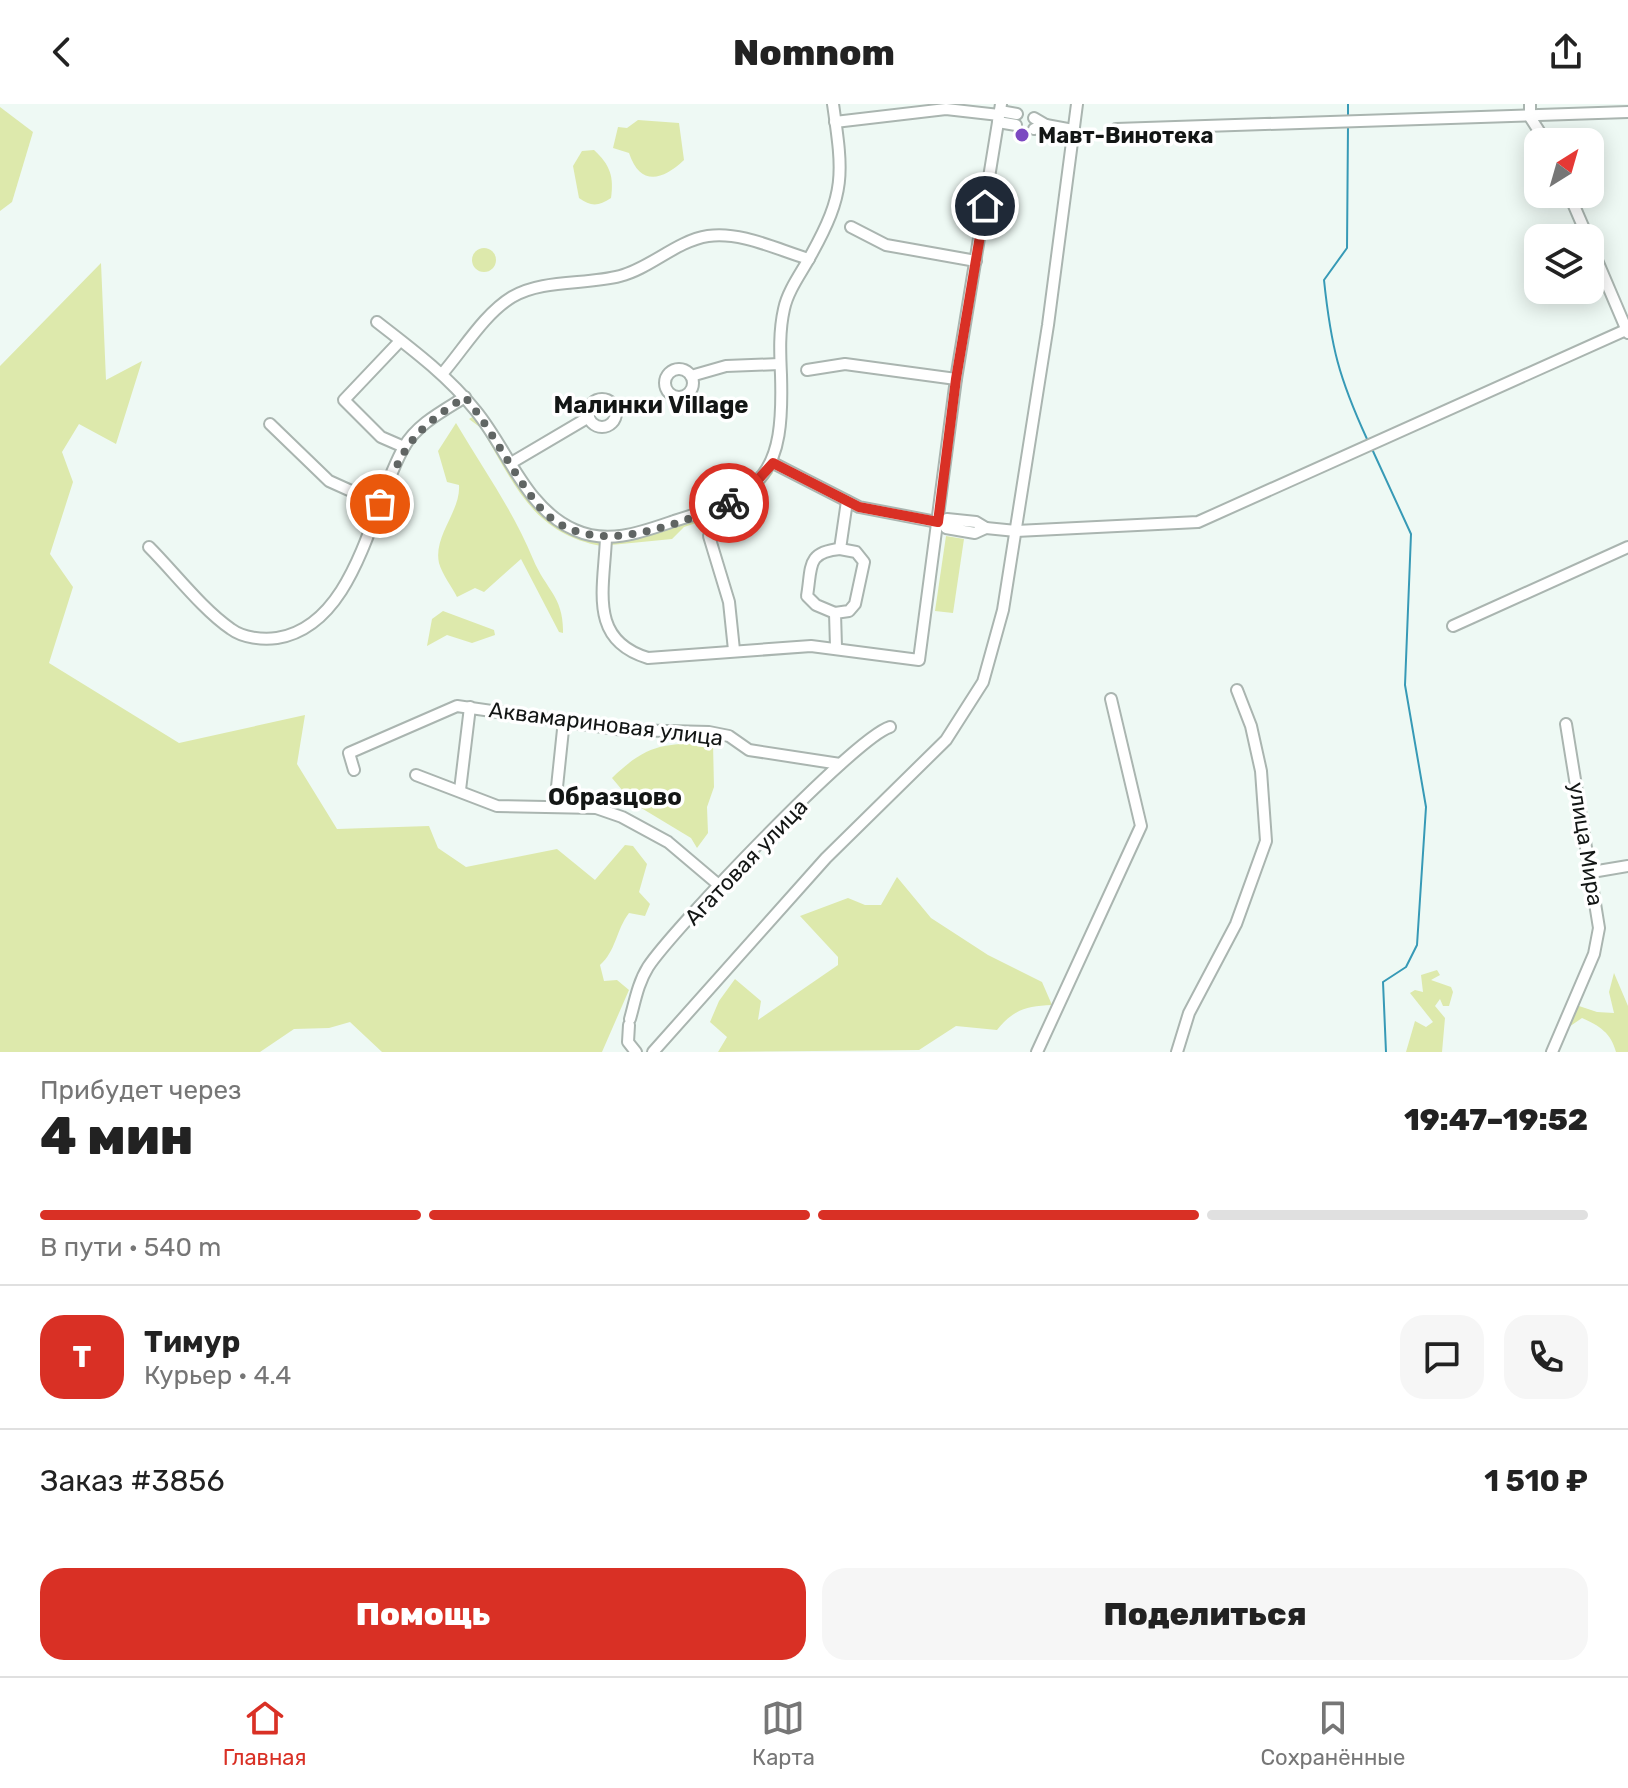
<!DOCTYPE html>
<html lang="ru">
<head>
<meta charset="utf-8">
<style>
	body { margin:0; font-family:Rubik,sans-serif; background:#f6f6f6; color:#222; height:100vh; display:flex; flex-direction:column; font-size:30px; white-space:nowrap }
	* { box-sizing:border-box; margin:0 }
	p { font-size:26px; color:#767676 }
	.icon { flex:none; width:44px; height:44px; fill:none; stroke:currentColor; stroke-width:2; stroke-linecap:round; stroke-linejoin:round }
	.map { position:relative; height:948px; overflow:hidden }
	.side { display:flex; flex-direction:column; background:#fff; flex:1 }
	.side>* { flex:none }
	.needle { width:52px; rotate:37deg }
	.tools { position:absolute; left:1524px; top:24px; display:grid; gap:16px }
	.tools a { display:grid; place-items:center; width:80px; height:80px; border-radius:16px; background:#fff; box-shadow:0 4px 20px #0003; font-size:40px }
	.pin { position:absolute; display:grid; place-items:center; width:68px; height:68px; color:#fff; margin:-34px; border:4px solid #fff; border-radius:50%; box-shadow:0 2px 8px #0007 }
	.courier { position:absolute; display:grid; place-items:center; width:80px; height:80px; margin:-40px; border:6px solid #d93025; border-radius:50%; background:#fff; color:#222; box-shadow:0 2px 10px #0007 }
	.overview em { font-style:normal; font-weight:800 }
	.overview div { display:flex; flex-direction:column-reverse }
	.overview { display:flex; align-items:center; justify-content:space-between; height:136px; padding:0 40px }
	h1 { font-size:52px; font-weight:800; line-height:60px }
	.bar { display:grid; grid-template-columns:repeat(4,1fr); gap:12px 8px; align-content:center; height:96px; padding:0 40px }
	.bar i { height:10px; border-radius:6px; background:#e0e0e0 }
	.bar .selected { background:#d93025 }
	.bar p { grid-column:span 4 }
	.line { display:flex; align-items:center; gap:20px; padding:0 40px; border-top:2px solid #e0e0e0 }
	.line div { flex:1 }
	.round { display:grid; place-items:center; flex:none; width:84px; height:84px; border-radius:24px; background:#f6f6f6 }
	.action { display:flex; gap:16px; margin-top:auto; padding:16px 40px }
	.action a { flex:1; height:92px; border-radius:24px; background:#d93025; color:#fff; font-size:32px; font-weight:800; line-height:92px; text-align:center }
	.action a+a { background:#f6f6f6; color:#222 }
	header { display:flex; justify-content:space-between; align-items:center; height:104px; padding:0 40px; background:#fff; font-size:36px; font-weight:800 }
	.dock { display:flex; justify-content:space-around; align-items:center; height:112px; border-top:2px solid #e0e0e0; background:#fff; font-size:22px; color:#767676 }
	.dock a { display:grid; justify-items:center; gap:4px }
	.dock .selected { color:#d93025 }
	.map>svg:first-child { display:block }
</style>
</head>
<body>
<header><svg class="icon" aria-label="back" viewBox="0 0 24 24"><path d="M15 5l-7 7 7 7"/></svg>Nomnom<svg class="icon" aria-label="share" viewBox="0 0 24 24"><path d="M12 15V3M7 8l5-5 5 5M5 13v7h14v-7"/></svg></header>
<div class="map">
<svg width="1628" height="948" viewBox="0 0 1628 948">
	<rect width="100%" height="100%" fill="#eef9f4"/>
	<!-- green -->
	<g fill="#dde9ac">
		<path d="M 0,3 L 33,28 L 12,98 L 0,107 Z"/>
		<path d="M 638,16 L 679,19 L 684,56 C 662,77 640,82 629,49 L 613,44 L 618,23 L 627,24 Z"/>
		<path d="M 594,46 C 610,61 614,72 611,94 C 599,102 591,103 579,94 L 573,62 L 582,47 Z"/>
		<circle cx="484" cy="156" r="12"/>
		<path d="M 101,159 L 106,276 L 142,257 L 116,340 L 79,320 L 62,348 L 73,378 L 50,450 L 73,483 L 49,559 L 179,639 L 305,611 L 297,660 L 337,725 L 429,722 L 438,744 L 466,763 L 557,745 L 595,776 L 625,741 L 633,742 L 647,760 L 639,788 L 650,800 L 645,812 L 629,809 C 616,826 616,847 600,861 L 604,877 L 617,876 L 629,886 L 602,948 L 382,948 L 350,918 L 329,924 L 294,925 L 260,948 L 0,948 L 0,262 Z"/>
		<path d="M 474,312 L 539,406 L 558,422 L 598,436 L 601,442 C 532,429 514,379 481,324 L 469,315 Z"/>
		<path d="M 456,319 C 483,365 513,406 533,455 C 546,486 564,493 563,529 L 559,528 L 521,455 L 484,488 L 475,484 L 457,493 C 452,483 442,470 439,459 C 433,432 461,407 459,381 L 447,378 L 438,347 Z"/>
		<path d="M 770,367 L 773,369 L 749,400 L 712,415 L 711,410 L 742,396 Z"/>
		<path d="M 704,411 L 705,416 L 684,423 L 672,435 L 611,441 L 614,436 Z"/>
		<path d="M 946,432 L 964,435 L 953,509 L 935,507 Z"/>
		<path d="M 443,507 L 494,526 L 495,531 L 472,539 L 447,531 L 427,542 L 432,515 Z"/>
		<path d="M 713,639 L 714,683 L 707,703 L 708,729 L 697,744 L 691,734 L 633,699 L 612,674 C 648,639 664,640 713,639 Z"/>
		<path d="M 897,773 L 931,814 L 988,851 L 1042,878 L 1052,901 C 1026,902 1013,906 997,926 L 956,922 L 919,946 L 718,948 L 727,933 L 710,918 L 719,897 L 735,875 L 761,897 L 758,916 L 838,861 L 838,853 L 800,812 L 848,794 L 865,801 L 881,801 Z"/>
		<path d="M 1437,866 L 1440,871 L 1431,876 L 1451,883 L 1453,888 L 1449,902 L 1443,902 L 1440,895 L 1435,902 L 1445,914 L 1442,948 L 1406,948 L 1415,917 L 1426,923 L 1433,918 L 1410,889 L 1415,886 L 1423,888 L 1421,871 Z"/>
		<path d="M 1614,869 L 1628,902 L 1628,948 L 1616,948 C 1611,929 1600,922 1582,914 L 1566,925 L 1576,901 L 1597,908 L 1614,909 L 1609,888 Z"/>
	</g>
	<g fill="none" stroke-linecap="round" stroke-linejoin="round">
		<!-- stream -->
		<g stroke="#379ab6" stroke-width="2">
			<path d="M 1348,15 L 1348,0"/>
			<path d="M 1348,21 L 1347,144 L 1324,176 C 1331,243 1339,274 1367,335"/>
			<path d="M 1372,345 L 1411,430 L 1405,581 L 1426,703 L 1417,841 L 1406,863 L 1383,878 L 1386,948"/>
		</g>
		<!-- minor casing -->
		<g stroke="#aab5b0" stroke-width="14">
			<g id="minor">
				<path d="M 1530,0 L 1530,13 L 1546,38"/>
				<path d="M 1000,7 L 1017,10"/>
				<path d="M 835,18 L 946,5 L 999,11"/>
				<path d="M 998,18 L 1016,21"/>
				<path d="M 1046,21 L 1073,26"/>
				<path d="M 1034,25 L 1046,21 L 1034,14"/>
				<path d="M 1116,25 L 1628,8"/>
				<path d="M 1569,90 L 1588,134"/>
				<path d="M 851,123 L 886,141 L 976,157"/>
				<path d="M 1590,140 L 1628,229"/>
				<path d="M 377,218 C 412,245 448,272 476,307 C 508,346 526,405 575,426 C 608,441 642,428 674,417 C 766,389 784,369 781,271 C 780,249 779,227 784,205 C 788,186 802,168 811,151 C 846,88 843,70 833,0"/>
				<path d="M 400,237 L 344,296 L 381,333 L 404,343"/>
				<circle cx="679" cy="279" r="14"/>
				<path d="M 807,266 L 845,260 L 956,275"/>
				<path d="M 442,270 C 463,246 484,210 512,193 C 542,175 586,181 620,172 C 651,164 676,137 708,132 C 741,127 778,146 809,155"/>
				<path d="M 691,272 L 726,262 L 780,260"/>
				<circle cx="602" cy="309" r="14"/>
				<path d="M 270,320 L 329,377 L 380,400"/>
				<path d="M 511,359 L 589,313"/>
				<path d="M 773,359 L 859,403 L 942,419"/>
				<path d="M 947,415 L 976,418 L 986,424 L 975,429 L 946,424 L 943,419 Z"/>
				<path d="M 986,424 L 1016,427 L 1198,418 L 1628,225"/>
				<path d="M 709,432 L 729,498 L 734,546"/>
				<path d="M 606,434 C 604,485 588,536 648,554 L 811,542 L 919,556 L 956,275 L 1001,0"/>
				<path d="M 149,443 C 174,468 202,505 231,525 C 243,534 263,536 277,534 C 357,521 371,400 404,343 C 417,320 443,307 465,293"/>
				<path d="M 835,509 L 816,501 L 807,492 C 812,463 806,448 840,445"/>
				<path d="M 1453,522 L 1628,443"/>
				<path d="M 836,543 L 835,509 L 849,507 L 855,500 L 864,458 L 856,448 L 840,445 L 847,397"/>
				<path d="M 354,666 L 349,649 L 457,602 L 624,626 L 709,628 L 729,632 L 749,646 L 840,660"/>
				<path d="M 416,671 L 497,702 L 596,704 L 622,713 L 668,738 L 720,782"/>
				<path d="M 460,686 L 470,603"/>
				<path d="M 555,702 L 564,616"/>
				<path d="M 1592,768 L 1628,762"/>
				<path d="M 630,915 C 635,897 638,879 648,863 C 672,826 856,633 890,623"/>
				<path d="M 629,921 L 628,938 L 636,948"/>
				<path d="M 653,948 L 826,754 L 946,636 L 983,578 L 1003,506 L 1048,221 L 1077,0"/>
				<path d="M 1037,948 L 1141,722 L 1111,595"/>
				<path d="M 1177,948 L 1189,909 L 1236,820 L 1266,737 L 1261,667 L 1251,622 L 1237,586"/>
				<path d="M 1552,948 L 1594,850 L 1599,824 L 1566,620"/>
			</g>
		</g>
		<!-- minor -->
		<use href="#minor" stroke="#fff" stroke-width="10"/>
	</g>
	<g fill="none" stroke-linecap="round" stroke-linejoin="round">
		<!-- done -->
		<path stroke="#606563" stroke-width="8" stroke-dasharray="0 14.4" d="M 380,400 C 405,341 410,329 465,293 C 493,327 511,367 538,401 C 585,459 673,422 729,399"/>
		<!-- route -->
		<path stroke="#d93025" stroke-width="10" d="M 729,399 L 745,390 L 773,359 L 859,403 L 938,418 L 956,275 L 985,102"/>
	</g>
	<!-- markers -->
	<circle fill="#7c49c1" stroke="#fff" stroke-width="3" cx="1022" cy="31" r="8"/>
	<g text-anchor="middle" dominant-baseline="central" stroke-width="7" stroke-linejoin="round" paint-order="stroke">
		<!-- poi labels -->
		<g font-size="22" font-weight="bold" fill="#131615" stroke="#fff" text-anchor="start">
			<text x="1038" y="31">Мавт-Винотека</text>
		</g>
		<!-- street labels -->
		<g font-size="22" fill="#131615" stroke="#fff">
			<text transform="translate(606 620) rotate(7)">Аквамариновая улица</text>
			<text transform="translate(1586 740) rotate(81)">улица Мира</text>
			<text transform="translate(746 758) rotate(-46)">Агатовая улица</text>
		</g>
		<!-- neighbourhood labels -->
		<g font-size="24" font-weight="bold" fill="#131615" stroke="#fff">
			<text x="651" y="301">Малинки Village</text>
			<text x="615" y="693">Образцово</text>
		</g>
	</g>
</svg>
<div class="tools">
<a><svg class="needle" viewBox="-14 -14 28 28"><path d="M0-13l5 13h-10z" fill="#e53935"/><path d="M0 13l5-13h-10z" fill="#767676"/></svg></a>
<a><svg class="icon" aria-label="layers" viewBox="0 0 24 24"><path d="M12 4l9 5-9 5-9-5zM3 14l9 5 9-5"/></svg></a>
</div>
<div class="pin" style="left:380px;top:400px;background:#ea580c"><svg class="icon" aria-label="bag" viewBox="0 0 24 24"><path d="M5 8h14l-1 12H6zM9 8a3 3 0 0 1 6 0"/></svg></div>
<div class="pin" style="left:985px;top:102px;background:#1f2937"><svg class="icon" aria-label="home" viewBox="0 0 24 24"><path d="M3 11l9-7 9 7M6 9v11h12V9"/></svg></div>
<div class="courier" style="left:729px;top:399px"><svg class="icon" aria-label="bike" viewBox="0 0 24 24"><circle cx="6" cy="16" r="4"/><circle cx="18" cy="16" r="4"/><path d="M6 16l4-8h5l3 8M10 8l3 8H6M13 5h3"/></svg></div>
</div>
<section class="side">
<div class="overview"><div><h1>4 мин</h1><p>Прибудет через</p></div><em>19:47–19:52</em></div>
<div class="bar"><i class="selected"></i><i class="selected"></i><i class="selected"></i><i></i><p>В пути · 540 m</p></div>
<div class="line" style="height:144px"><b class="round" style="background:#d93025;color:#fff">Т</b><div><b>Тимур</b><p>Курьер · 4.4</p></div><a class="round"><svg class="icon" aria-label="chat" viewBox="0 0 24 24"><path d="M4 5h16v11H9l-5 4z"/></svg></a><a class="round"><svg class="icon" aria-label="phone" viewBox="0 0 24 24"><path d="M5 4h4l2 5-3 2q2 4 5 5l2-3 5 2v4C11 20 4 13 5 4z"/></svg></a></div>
<div class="line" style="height:104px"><div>Заказ #3856</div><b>1 510 ₽</b></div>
<div class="action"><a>Помощь</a><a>Поделиться</a></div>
</section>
<nav class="dock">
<a class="selected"><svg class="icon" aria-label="home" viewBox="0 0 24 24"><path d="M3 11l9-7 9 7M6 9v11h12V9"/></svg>Главная</a>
<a><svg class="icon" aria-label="map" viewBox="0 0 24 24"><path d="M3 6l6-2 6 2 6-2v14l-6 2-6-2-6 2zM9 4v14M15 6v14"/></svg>Карта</a>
<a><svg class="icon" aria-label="saved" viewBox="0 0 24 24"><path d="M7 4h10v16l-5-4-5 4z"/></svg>Сохранённые</a>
</nav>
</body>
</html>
